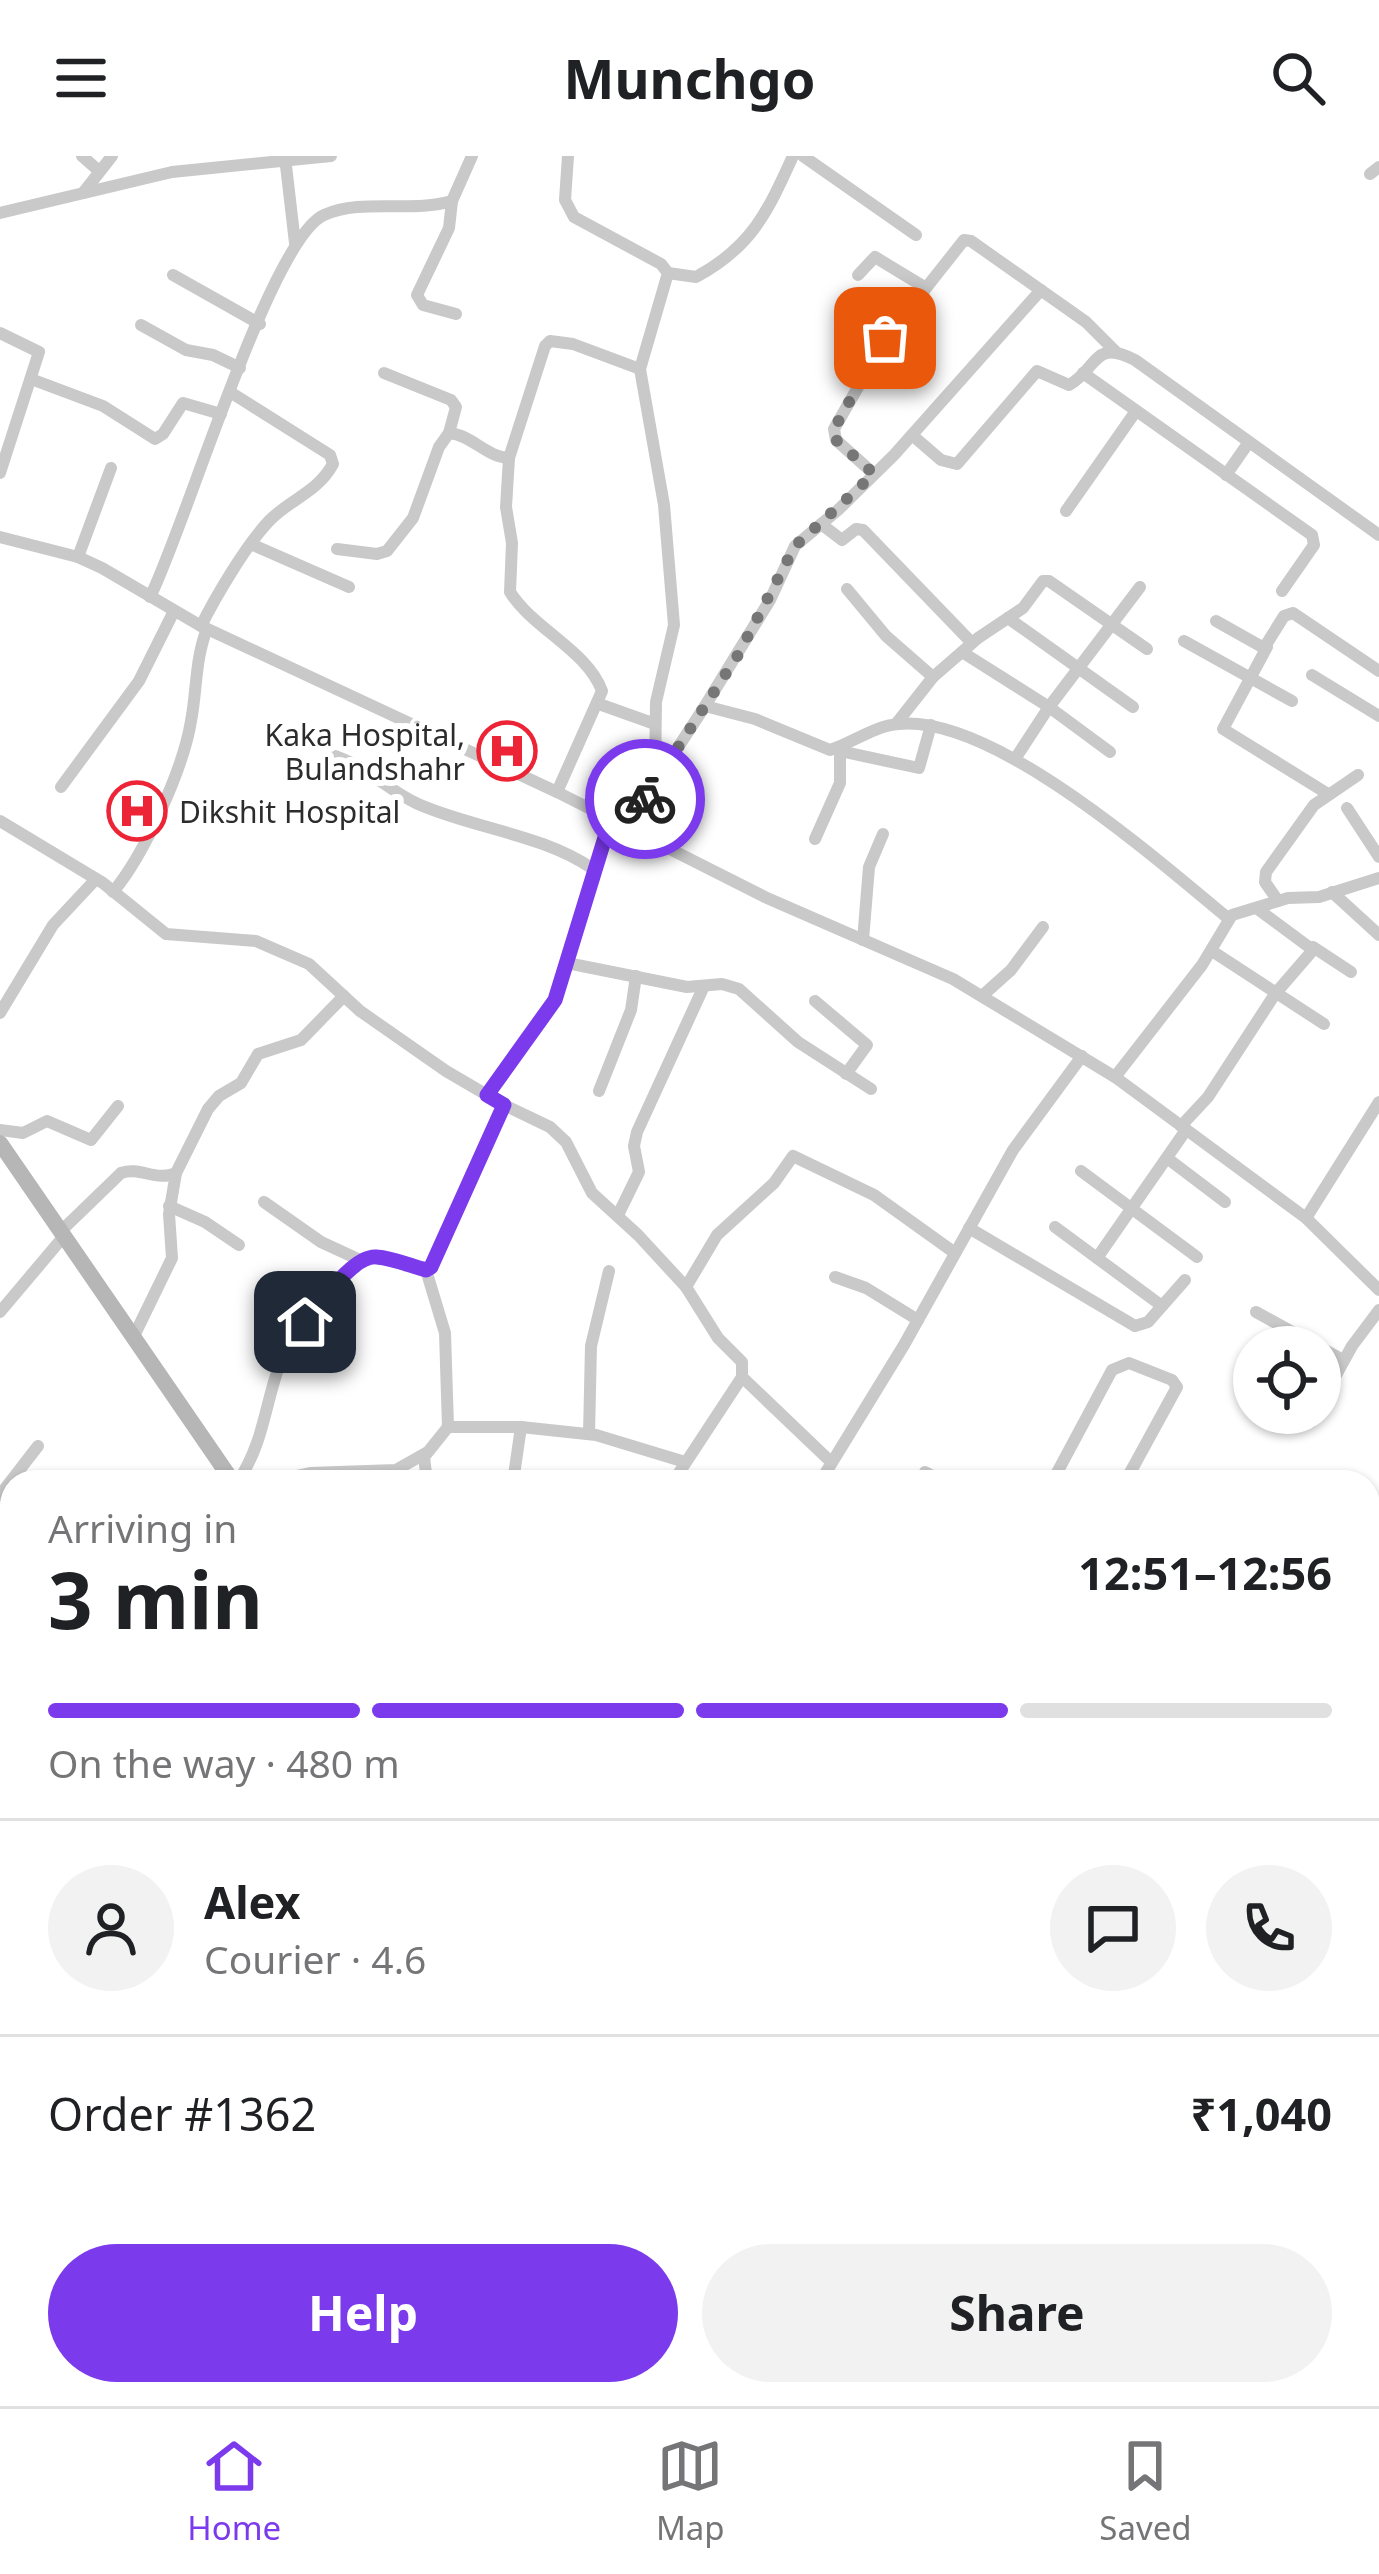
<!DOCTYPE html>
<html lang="en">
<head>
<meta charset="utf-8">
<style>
	body { margin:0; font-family:"Noto Sans",sans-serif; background:#f2f2f2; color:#202124; height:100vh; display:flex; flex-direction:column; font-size:45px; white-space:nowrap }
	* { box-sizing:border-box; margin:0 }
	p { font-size:39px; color:#757577 }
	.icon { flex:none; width:66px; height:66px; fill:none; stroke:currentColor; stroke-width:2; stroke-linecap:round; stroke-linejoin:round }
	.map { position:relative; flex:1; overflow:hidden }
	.details { position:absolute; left:0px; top:1314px; width:1380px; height:936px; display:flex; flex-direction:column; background:#fff; border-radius:36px 36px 0 0; box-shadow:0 3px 9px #0004 }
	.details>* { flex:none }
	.tools { position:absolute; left:1233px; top:1170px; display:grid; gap:24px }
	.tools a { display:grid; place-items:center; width:108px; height:108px; border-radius:50%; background:#fff; box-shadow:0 3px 9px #0004; font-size:60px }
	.pin { position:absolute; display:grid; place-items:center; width:102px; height:102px; color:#fff; margin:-51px; border-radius:24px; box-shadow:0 6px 18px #0006 }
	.courier { position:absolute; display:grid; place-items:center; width:120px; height:120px; margin:-60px; border:9px solid #7c3aed; border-radius:50%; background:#fff; color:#222; box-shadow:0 3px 15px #0007 }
	.headline em { font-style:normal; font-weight:700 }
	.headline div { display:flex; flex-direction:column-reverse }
	.headline { display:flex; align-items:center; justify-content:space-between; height:204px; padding:0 48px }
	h1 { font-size:78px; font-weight:700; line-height:90px }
	.bar { display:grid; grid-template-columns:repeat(4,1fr); gap:18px 12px; align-content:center; height:144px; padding:0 48px }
	.bar i { height:15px; border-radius:9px; background:#e0e0e0 }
	.bar .active { background:#7c3aed }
	.bar p { grid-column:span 4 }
	.line { display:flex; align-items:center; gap:30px; padding:0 48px; border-top:3px solid #e0e0e0 }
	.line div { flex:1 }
	.round { display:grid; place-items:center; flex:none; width:126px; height:126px; border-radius:63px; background:#f2f2f2 }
	.primary-button { display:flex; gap:24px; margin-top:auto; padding:24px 48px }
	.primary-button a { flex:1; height:138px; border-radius:72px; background:#7c3aed; color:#fff; font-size:48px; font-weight:700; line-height:138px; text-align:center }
	.primary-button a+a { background:#f2f2f2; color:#202124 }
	header { display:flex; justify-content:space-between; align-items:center; height:156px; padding:0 48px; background:#fff; font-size:54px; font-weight:700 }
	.dock { display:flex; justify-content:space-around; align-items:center; height:168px; border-top:3px solid #e0e0e0; background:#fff; font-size:33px; color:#757577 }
	.dock a { display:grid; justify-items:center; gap:6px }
	.dock .active { color:#7c3aed }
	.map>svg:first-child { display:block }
</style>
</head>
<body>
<header><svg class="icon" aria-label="menu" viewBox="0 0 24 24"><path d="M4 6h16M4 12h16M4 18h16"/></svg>Munchgo<svg class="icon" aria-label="search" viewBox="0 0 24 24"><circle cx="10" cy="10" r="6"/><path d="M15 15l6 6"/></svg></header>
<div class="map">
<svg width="1379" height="2250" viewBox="0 0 1379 2250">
	<rect width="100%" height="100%" fill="#fff"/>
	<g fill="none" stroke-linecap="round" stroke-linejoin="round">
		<!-- street -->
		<g stroke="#c9c9c9" stroke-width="12">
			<path d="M 82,0 L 99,15"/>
			<path d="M 568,0 L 565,44 L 574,61 L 661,108 L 668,117 L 640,213 L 664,349 L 674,469 L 656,546 L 655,621 L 631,672"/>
			<path d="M 803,0 L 916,79"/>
			<path d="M 285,1 L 295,87"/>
			<path d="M 1370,18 L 1379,11"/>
			<path d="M 83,37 L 112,0"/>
			<path d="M 452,45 L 449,72 L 417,139 L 423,149 L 456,158"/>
			<path d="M 0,57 L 172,16 L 331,0"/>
			<path d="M 668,117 L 696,121 C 752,91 768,55 793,0"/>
			<path d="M 173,119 L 260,168"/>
			<path d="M 858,119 L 875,101 L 926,132"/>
			<path d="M 141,169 L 186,194 L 213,199 L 240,212"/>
			<path d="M 0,177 L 39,196 L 0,317"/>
			<path d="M 384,217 L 451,244 L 456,251 L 449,277"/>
			<path d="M 1083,217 L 1312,379 L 1314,389 L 1282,435"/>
			<path d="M 31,223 L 103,250 L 155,283 L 163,278 L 183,247 L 221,258"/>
			<path d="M 912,279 L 941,304 L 957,308 L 1037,215 L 1069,229 C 1098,213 1093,182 1135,204 L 1379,379"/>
			<path d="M 509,302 L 506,351 L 512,387 L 510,436 C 533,473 587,494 602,535 L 557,636"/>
			<path d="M 874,318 L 836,284 L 834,273 L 889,177 L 902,172 L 926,132 L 964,84 L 971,85 L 1086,166 L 1116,196"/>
			<path d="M 1226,319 L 1249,286"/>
			<path d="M 1066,355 L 1136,255"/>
			<path d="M 821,368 L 842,384 L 856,373 L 863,374 L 972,487"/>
			<path d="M 0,381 L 78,401 L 102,412 L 201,470 L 557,636 L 767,742 L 953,823 L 1115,921 L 1306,1062 L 1379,1134"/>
			<path d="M 253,389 L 349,431"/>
			<path d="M 337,393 L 377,398 L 387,395 L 413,362 L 439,291 L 449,277 C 472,279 486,301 509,302 L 545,190 L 550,185 L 573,188 L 640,213"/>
			<path d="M 78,401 L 111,312"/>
			<path d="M 847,433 L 886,480 L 933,521"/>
			<path d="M 150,441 C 184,375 270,83 324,59 C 362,42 412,57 452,45 L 472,0"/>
			<path d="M 1008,462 L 1133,551"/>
			<path d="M 1216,465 L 1264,492 L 1284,460 L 1293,457 L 1379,515"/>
			<path d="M 201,470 C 216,440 246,389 269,365 C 290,343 317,337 333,308 L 330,299 L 230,236"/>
			<path d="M 1184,485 L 1292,545"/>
			<path d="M 1267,491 L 1223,573 L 1328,638"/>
			<path d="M 962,496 L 1049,551 L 1110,596"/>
			<path d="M 1312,519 L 1379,560"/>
			<path d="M 599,548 L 655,568"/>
			<path d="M 705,550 L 770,444 L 795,390 L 838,354 L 894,299 L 1041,134"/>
			<path d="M 896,568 L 933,521 L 978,482 L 1023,452 L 1043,425 L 1049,425 L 1147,493"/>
			<path d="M 840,595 L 919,612 L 931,569"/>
			<path d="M 329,598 C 368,610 384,632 418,648 C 475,673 542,678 593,713"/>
			<path d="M 1015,603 L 1049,551 L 1140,431"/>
			<path d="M 657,609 L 675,596 L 705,550 L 755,563 L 830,594 C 853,587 873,570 899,568 C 994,559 1156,703 1229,763"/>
			<path d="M 61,631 L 139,525 L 174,455"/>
			<path d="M 1347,652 L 1379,701"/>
			<path d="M 0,665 L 103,727 L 166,778 L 256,785 L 309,808 L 360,855 L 446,915 L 504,949"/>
			<path d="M 815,683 L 840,627 L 840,592"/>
			<path d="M 113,736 C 144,699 183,614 191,565 C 197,534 195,503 207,473"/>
			<path d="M 1332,736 L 1379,779"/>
			<path d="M 1278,745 L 1265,726 L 1266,716 L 1314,649 L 1358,619"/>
			<path d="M 863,784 L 869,711 L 883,678"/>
			<path d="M 1313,791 L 1351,816"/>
			<path d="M 1212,795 L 1324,868"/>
			<path d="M 567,807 L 687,831 L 722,828 L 739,833 L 798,886 L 871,933"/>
			<path d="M 982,840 L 1011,814 L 1043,771"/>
			<path d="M 815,845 L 867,889 L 846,918"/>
			<path d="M 0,857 L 53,769 L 96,723"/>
			<path d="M 1115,921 L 1202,809 L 1232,759 L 1288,742 L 1319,741 L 1379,722"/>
			<path d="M 599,935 L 631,854 L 636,820"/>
			<path d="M 487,939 L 555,844 L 611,663"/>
			<path d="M 1181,970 L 1208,941 L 1275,838 L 1313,794 L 1259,754"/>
			<path d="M 0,974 L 23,977 L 47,965 L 91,984 L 118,950"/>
			<path d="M 1167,1002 L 1225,1046"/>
			<path d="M 1081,1015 L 1197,1101"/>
			<path d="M 264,1046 L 321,1086 L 360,1104"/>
			<path d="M 169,1050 L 205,1066 L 239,1089"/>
			<path d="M 618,1059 L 639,1016 L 634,990 L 637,976 L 704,830"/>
			<path d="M 1306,1062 L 1379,946"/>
			<path d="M 1055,1071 L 1162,1150"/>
			<path d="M 969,1072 L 1135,1170 L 1148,1166 L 1185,1124"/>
			<path d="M 61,1075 L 121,1017 C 140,1010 156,1026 176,1017 L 208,953 L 219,940 L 241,927 L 258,898 L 301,884 L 344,840"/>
			<path d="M 1097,1102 L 1186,974"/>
			<path d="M 426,1114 L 445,1177 L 448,1271 L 521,1271 L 596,1279 L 685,1306"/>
			<path d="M 835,1121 L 866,1132 L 918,1164"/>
			<path d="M 686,1131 L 717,1079 L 774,1027 L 793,1000 L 874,1039 L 955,1097"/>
			<path d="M 0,1156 L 64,1080"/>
			<path d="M 1256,1156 L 1343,1204"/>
			<path d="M 134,1180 L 172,1102 L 169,1058 L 176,1017"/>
			<path d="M 1320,1248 L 1352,1190 L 1379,1154"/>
			<path d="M 1311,1266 L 1315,1257"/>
			<path d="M 589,1278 L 591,1190 L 609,1115"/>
			<path d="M 925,1316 L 944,1326"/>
			<path d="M 239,1324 L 269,1326 L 310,1317 L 396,1314 L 426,1297"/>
			<path d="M 238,1326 C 264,1285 264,1253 279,1210 C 291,1176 333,1127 360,1104 C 385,1096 408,1116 431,1111 L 504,949 L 550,971 L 566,986 L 592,1037 L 638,1079 L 686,1131 L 718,1182 L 742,1206 L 742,1221"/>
			<path d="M 427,1326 L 424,1301 L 448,1271"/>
			<path d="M 513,1326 L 521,1271"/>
			<path d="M 673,1326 L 742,1221 L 830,1305"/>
			<path d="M 820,1326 L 904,1189 L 1013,994 L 1082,900"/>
			<path d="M 1052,1326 L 1112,1214 L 1129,1207 L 1172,1224 L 1177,1231 L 1125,1326"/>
			<path d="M 0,1339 L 38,1290"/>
			<path d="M 0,1388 L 12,1409"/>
			<path d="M 0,1499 L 12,1493"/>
			<path d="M 0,1798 L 12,1774"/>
			<path d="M 1368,1864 L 1379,1874"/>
			<path d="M 1368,1966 L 1379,1978"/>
			<path d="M 0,2001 L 7,2014 L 0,2033"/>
			<path d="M 1368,2004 L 1379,2016"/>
			<path d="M 1368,2117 L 1379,2127"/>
			<path d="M 0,2236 L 12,2196"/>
			<path d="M 526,2238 L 554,2250"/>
			<path d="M 885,2238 L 903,2250"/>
			<path d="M 988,2238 L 1005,2249"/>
			<path d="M 801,2243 L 811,2250"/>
			<path d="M 561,2250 L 567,2238"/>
			<path d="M 1168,2250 L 1175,2238"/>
			<path d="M 1228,2250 L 1234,2238"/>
		</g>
		<!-- secondary -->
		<g stroke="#b6b6b6" stroke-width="16">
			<path d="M 0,987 L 233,1326"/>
			<path d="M 1368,1671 L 1379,1673"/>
			<path d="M 690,2238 L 695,2250"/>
			<path d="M 1117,2238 L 1134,2250"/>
		</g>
	</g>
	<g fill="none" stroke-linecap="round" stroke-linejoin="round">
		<!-- done -->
		<path stroke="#767676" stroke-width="12" stroke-dasharray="0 21.6" d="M 645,643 L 657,609 L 675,596 L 738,499 L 795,390 L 874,318 L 836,284 L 834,273 L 885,182"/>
		<!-- route -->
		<path stroke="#7c3aed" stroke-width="15" d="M 305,1166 C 321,1148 353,1098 377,1101 C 393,1102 410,1110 426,1114 L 431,1111 L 504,949 L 487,939 L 555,844 L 611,662 L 631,672 L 645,643"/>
	</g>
	<!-- icons -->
	<defs>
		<g id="hospital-ring" transform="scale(3)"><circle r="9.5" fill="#fff" stroke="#ed2336" stroke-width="1.5"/><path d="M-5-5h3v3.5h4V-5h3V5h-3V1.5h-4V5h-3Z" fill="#ed2336"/></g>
	</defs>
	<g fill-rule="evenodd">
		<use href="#hospital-ring" x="507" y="595"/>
		<use href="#hospital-ring" x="137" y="655"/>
	</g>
	<g text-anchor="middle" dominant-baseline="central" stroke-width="12" stroke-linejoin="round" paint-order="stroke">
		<!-- poi labels -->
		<g font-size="30" fill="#2c2c2c" stroke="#fff" text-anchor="end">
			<text x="465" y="578">Kaka Hospital,<tspan x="465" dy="34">Bulandshahr</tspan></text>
			<text x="179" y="655" text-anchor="start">Dikshit Hospital</text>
		</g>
	</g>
</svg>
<div class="tools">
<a><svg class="icon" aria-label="locate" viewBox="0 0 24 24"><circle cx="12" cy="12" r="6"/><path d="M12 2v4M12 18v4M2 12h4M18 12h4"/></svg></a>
</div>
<div class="pin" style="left:885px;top:182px;background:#ea580c"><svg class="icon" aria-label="bag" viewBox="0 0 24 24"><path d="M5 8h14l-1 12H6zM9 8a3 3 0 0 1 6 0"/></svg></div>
<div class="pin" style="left:305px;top:1166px;background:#1f2937"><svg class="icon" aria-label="home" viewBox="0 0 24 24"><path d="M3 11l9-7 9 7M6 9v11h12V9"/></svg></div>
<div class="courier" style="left:645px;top:643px"><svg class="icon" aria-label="bike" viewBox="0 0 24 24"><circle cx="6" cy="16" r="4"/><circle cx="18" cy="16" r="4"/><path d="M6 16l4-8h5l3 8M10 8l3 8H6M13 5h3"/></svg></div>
<section class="details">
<div class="headline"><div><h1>3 min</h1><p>Arriving in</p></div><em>12:51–12:56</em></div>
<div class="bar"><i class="active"></i><i class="active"></i><i class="active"></i><i></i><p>On the way · 480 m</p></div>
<div class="line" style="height:216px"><a class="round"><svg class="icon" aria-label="person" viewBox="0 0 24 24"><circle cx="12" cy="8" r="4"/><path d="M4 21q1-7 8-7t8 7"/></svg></a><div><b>Alex</b><p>Courier · 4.6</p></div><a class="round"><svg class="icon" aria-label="chat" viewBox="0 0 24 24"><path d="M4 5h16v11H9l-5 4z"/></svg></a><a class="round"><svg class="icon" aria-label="phone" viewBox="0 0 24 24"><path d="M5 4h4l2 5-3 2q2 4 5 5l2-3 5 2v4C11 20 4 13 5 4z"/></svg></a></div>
<div class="line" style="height:156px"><div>Order #1362</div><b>₹1,040</b></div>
<div class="primary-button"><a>Help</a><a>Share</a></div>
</section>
</div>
<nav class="dock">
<a class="active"><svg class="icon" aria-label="home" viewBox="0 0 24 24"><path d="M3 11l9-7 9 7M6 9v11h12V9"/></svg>Home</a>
<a><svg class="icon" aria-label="map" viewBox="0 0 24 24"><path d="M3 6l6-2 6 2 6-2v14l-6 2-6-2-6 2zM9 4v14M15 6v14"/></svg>Map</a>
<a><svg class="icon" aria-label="saved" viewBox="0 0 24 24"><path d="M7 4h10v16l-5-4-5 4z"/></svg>Saved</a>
</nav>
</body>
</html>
